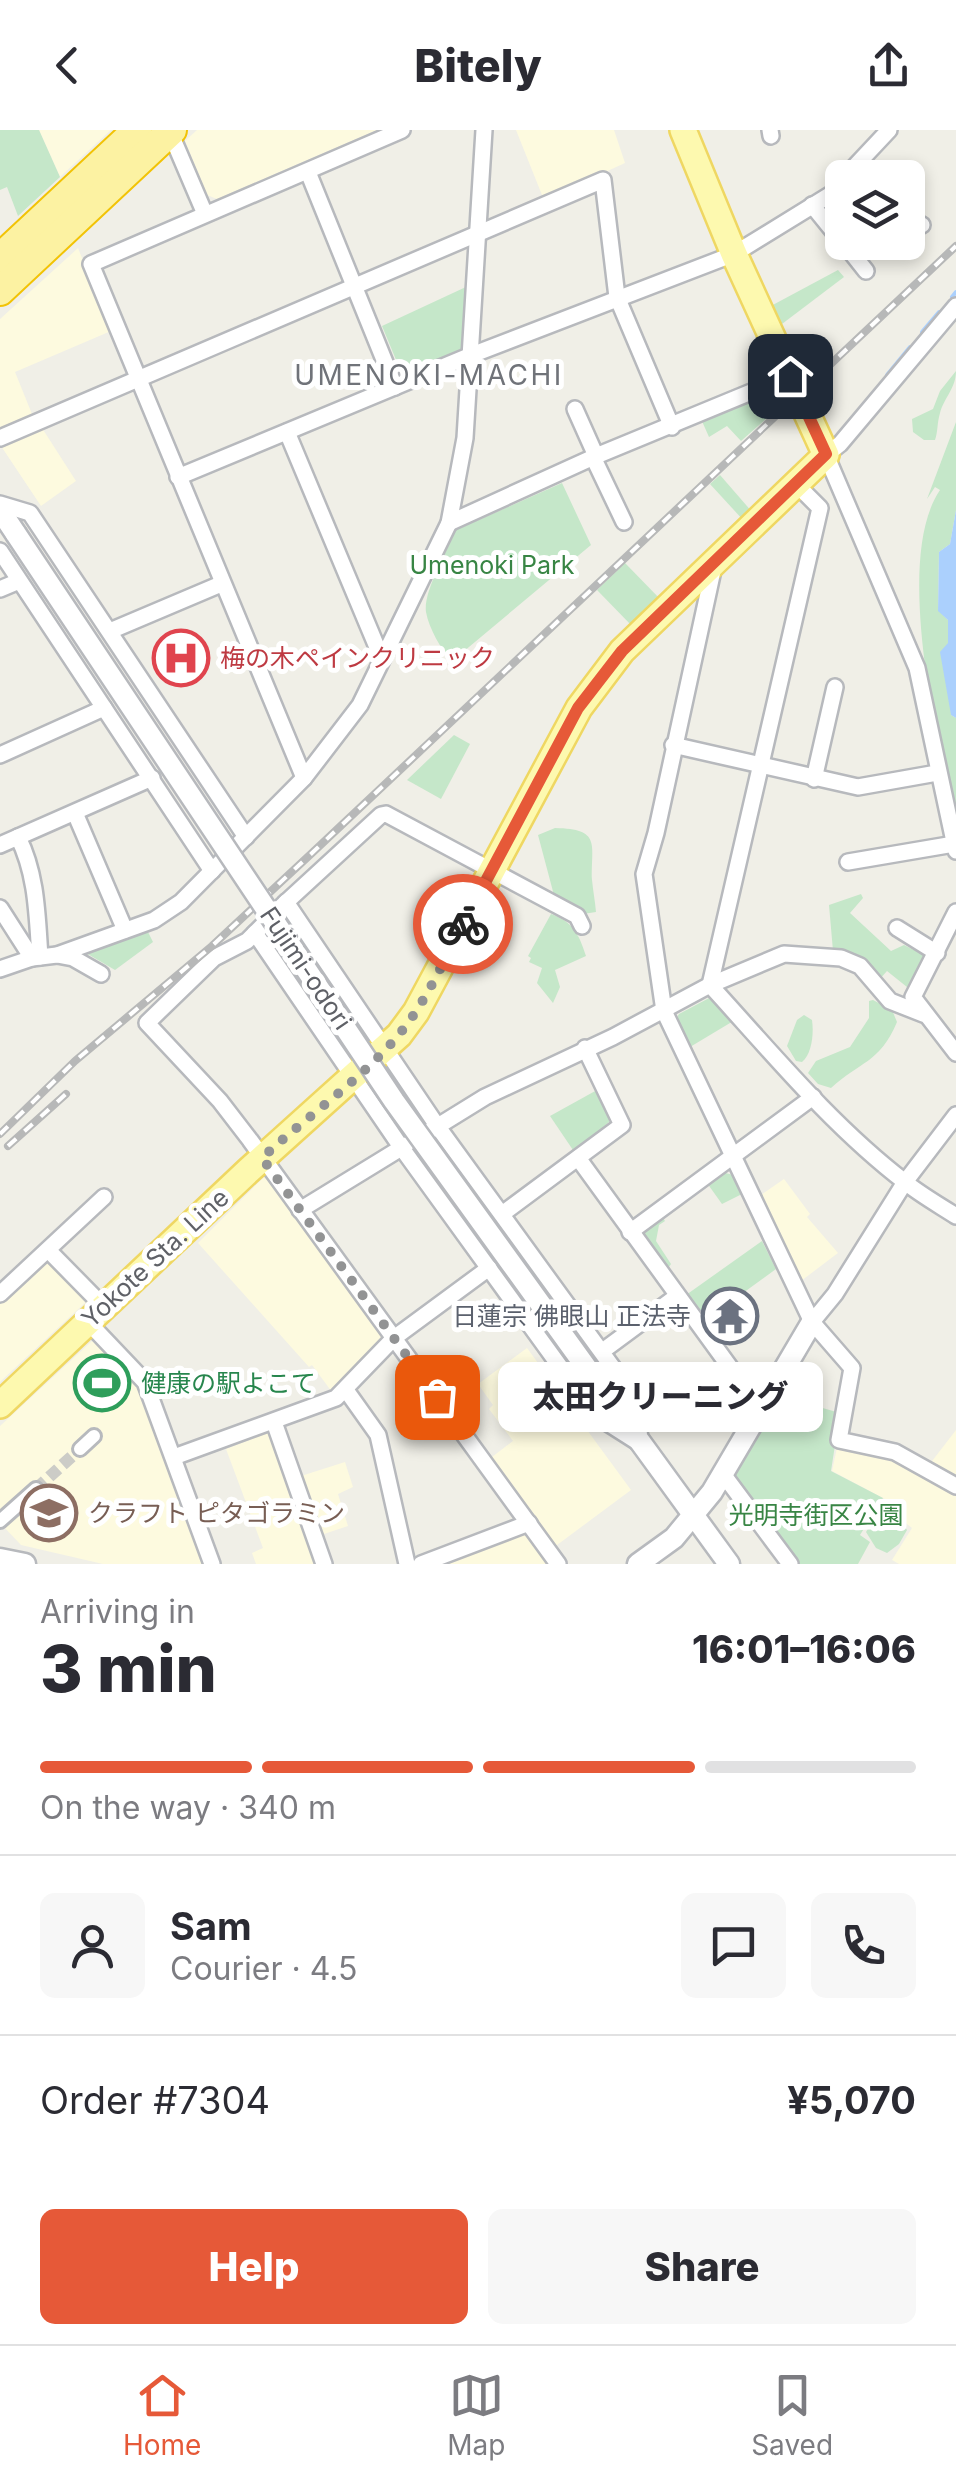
<!DOCTYPE html>
<html lang="en">
<head>
<meta charset="utf-8">
<style>
	body { margin:0; font-family:Inter,"Noto Sans JP",sans-serif; background:#f7f7f7; color:#2b2b33; height:100vh; display:flex; flex-direction:column; font-size:38px; white-space:nowrap }
	* { box-sizing:border-box; margin:0 }
	p { font-size:32px; color:#7c7c81 }
	.icon { flex:none; width:55px; height:55px; fill:none; stroke:currentColor; stroke-width:2; stroke-linecap:round; stroke-linejoin:round }
	.map { position:relative; height:1434px; overflow:hidden }
	.drawer { display:flex; flex-direction:column; background:#fff; flex:1 }
	.drawer>* { flex:none }
	.controls { position:absolute; left:825px; top:30px; display:grid; gap:20px }
	.controls a { display:grid; place-items:center; width:100px; height:100px; border-radius:15px; background:#fff; box-shadow:0 5px 15px #0003; font-size:50px }
	.pin { position:absolute; display:grid; place-items:center; width:85px; height:85px; color:#fff; margin:-42px; border-radius:20px; box-shadow:0 5px 15px #0006 }
	.courier { position:absolute; display:grid; place-items:center; width:100px; height:100px; margin:-50px; border:8px solid #e65938; border-radius:50%; background:#fff; color:#222; box-shadow:0 2px 12px #0007 }
	.bubble { position:absolute; height:70px; border-radius:15px; background:#fff; box-shadow:0 5px 15px #0003; font-size:32px; font-weight:800; line-height:70px; text-align:center }
	.headline em { font-style:normal; font-weight:800 }
	.headline div { display:flex; flex-direction:column-reverse }
	.headline { display:flex; align-items:center; justify-content:space-between; height:170px; padding:0 40px }
	h1 { font-size:65px; font-weight:800; line-height:75px }
	.bar { display:grid; grid-template-columns:repeat(4,1fr); gap:15px 10px; align-content:center; height:120px; padding:0 40px }
	.bar i { height:12px; border-radius:8px; background:#e1e1e2 }
	.bar .active { background:#e65938 }
	.bar p { grid-column:span 4 }
	.line { display:flex; align-items:center; gap:25px; padding:0 40px; border-top:2px solid #e1e1e2 }
	.line div { flex:1 }
	.round { display:grid; place-items:center; flex:none; width:105px; height:105px; border-radius:15px; background:#f7f7f7 }
	.action { display:flex; gap:20px; margin-top:auto; padding:20px 40px }
	.action a { flex:1; height:115px; border-radius:15px; background:#e65938; color:#fff; font-size:40px; font-weight:800; line-height:115px; text-align:center }
	.action a+a { background:#f7f7f7; color:#2b2b33 }
	header { display:flex; justify-content:space-between; align-items:center; height:130px; padding:0 40px; background:#fff; font-size:45px; font-weight:800 }
	.menu { display:flex; justify-content:space-around; align-items:center; height:140px; border-top:2px solid #e1e1e2; background:#fff; font-size:28px; color:#7c7c81 }
	.menu a { display:grid; justify-items:center; gap:5px }
	.menu .active { color:#e65938 }
	.map>svg:first-child { display:block }
</style>
</head>
<body>
<header><svg class="icon" aria-label="back" viewBox="0 0 24 24"><path d="M15 5l-7 7 7 7"/></svg>Bitely<svg class="icon" aria-label="share" viewBox="0 0 24 24"><path d="M12 15V3M7 8l5-5 5 5M5 13v7h14v-7"/></svg></header>
<div class="map">
<svg width="956" height="1434" viewBox="0 0 956 1434">
	<rect width="100%" height="100%" fill="#f0efe7"/>
	<!-- commercial -->
	<g fill="#fdfadf">
		<path d="M 39,0 L 111,0 L 60,47 Z"/>
		<path d="M 197,0 L 377,0 L 217,69 L 207,65 L 185,11 Z"/>
		<path d="M 516,0 L 614,0 L 625,33 L 544,70 Z"/>
		<path d="M 78,118 L 111,201 L 15,242 L 32,284 L 0,298 L 0,189 Z"/>
		<path d="M 42,298 L 76,351 L 41,376 L 1,316 Z"/>
		<path d="M 264,1047 L 277,1059 L 385,1209 L 332,1262 L 312,1235 L 309,1237 L 198,1113 Z"/>
		<path d="M 784,1049 L 810,1084 L 807,1087 L 838,1123 L 801,1151 L 761,1065 Z"/>
		<path d="M 45,1129 L 87,1171 L 0,1252 L 0,1172 Z"/>
		<path d="M 93,1210 L 139,1258 L 202,1434 L 103,1434 L 21,1415 L 0,1393 L 0,1296 Z"/>
		<path d="M 527,1218 L 631,1360 L 553,1418 L 488,1330 L 513,1311 L 489,1279 L 493,1275 L 478,1254 Z"/>
		<path d="M 956,1300 L 956,1352 L 929,1335 Z"/>
		<path d="M 269,1302 L 279,1330 L 316,1434 L 256,1434 L 252,1423 L 263,1418 L 226,1319 Z"/>
		<path d="M 838,1313 L 917,1335 L 956,1359 L 956,1434 L 899,1434 L 892,1430 L 912,1398 L 894,1384 L 898,1376 L 832,1341 Z"/>
		<path d="M 345,1332 L 353,1357 L 338,1364 L 348,1396 L 321,1405 L 301,1346 Z"/>
		<path d="M 521,1405 L 529,1406 L 549,1434 L 438,1434 Z"/>
	</g>
	<!-- green -->
	<g fill="#c5e7c9">
		<path d="M 0,0 L 39,0 L 60,47 L 18,86 L 7,57 L 0,60 Z"/>
		<path d="M 838,140 L 844,147 L 778,197 L 769,177 Z"/>
		<path d="M 468,156 L 466,214 L 458,222 L 408,242 L 399,237 L 382,196 Z"/>
		<path d="M 956,241 C 956,258 944,268 940,283 C 937,293 938,301 935,310 L 924,310 L 913,302 L 912,289 L 933,279 L 940,261 Z"/>
		<path d="M 785,252 L 792,266 L 741,311 L 727,296 L 709,307 L 701,289 Z"/>
		<path d="M 956,292 L 956,380 L 950,414 L 939,422 L 938,480 L 948,490 L 951,585 L 956,588 L 956,701 C 940,620 892,431 940,360 L 935,357 L 927,369 Z"/>
		<path d="M 720,345 L 753,383 L 744,391 L 710,354 Z"/>
		<path d="M 562,353 L 591,415 L 451,532 C 441,518 429,499 426,482 C 423,462 448,419 456,400 Z"/>
		<path d="M 625,433 L 661,470 L 633,497 L 597,460 Z"/>
		<path d="M 454,605 L 470,614 L 441,669 L 407,650 Z"/>
		<path d="M 555,698 C 602,699 591,714 592,750 C 593,760 595,771 596,782 L 583,784 L 555,769 L 538,705 Z"/>
		<path d="M 861,764 L 863,768 L 850,783 L 891,821 L 904,815 L 930,828 L 912,861 L 887,841 L 878,851 L 833,821 L 829,775 Z"/>
		<path d="M 551,784 C 573,792 579,804 586,826 L 555,840 L 560,857 L 553,873 L 537,853 L 542,838 L 529,832 L 531,828 L 528,826 Z"/>
		<path d="M 148,802 L 153,812 L 115,840 L 86,823 Z"/>
		<path d="M 711,867 L 735,890 L 690,917 L 676,889 L 679,884 Z"/>
		<path d="M 873,870 L 892,880 L 897,892 C 880,933 859,932 831,958 L 818,954 L 808,943 L 816,931 L 850,917 L 869,888 L 869,871 Z"/>
		<path d="M 804,885 L 812,890 C 814,903 812,924 802,932 L 796,931 L 787,916 L 797,890 Z"/>
		<path d="M 597,960 L 610,991 L 575,1023 L 550,986 Z"/>
		<path d="M 722,1042 L 733,1045 L 742,1064 L 722,1074 L 707,1053 Z"/>
		<path d="M 661,1085 L 665,1091 L 659,1095 L 656,1111 L 671,1134 L 667,1140 L 643,1112 L 642,1102 Z"/>
		<path d="M 762,1111 L 776,1139 L 743,1163 L 739,1160 L 702,1187 L 686,1165 Z"/>
		<path d="M 781,1266 L 840,1283 L 831,1341 L 883,1368 L 860,1405 L 870,1412 L 858,1434 L 796,1434 L 731,1349 Z"/>
		<path d="M 888,1374 L 907,1400 L 899,1414 L 887,1423 L 876,1418 L 866,1402 L 879,1381 Z"/>
	</g>
	<!-- water -->
	<path fill="#abd0fd" d="M 956,380 L 956,588 L 951,585 L 940,522 L 948,513 L 948,490 L 938,481 L 939,422 L 950,414 Z"/>
	<g fill="none" stroke-linecap="round" stroke-linejoin="round">
		<!-- stream -->
		<g stroke="#abd0fd" stroke-width="4">
			<path d="M 952,167 L 956,162"/>
			<path d="M 922,202 L 939,182"/>
			<path d="M 887,245 L 910,217"/>
		</g>
		<!-- pedestrian-tunnel -->
		<path stroke="#ccccc7" stroke-width="12" stroke-dasharray="12 6" stroke-linecap="butt" d="M 36,1359 L 80,1319"/>
		<!-- pedestrian casing -->
		<g stroke="#b7b9bd" stroke-width="18">
			<g id="pedestrian">
				<path d="M 80,1319 L 94,1306"/>
				<path d="M 0,1391 L 36,1359"/>
			</g>
		</g>
		<!-- minor casing -->
		<g stroke="#b7b9bd" stroke-width="20">
			<g id="minor">
				<path d="M 770,0 L 771,6"/>
				<path d="M 170,2 L 205,84"/>
				<path d="M 308,42 L 395,257"/>
				<path d="M 844,48 L 889,0"/>
				<path d="M 812,75 L 842,112"/>
				<path d="M 908,89 L 922,95"/>
				<path d="M 843,112 L 866,141"/>
				<path d="M 575,279 L 596,326"/>
				<path d="M 287,302 L 382,529"/>
				<path d="M 0,308 L 603,50 L 617,167 L 672,297"/>
				<path d="M 826,325 L 917,538 L 956,721"/>
				<path d="M 826,325 L 840,314 L 956,176"/>
				<path d="M 593,327 L 624,392"/>
				<path d="M 178,347 L 469,226 L 734,124 L 833,63 L 842,50"/>
				<path d="M 0,374 L 30,383 L 246,707"/>
				<path d="M 449,393 L 596,326 L 790,246"/>
				<path d="M 0,421 L 212,741"/>
				<path d="M 714,436 L 656,703 L 644,744 L 664,881 L 812,1192 L 852,1238 L 839,1310 L 895,1322 L 956,1356"/>
				<path d="M 0,459 L 19,451"/>
				<path d="M 110,501 L 221,454"/>
				<path d="M 673,615 L 858,657 L 937,643"/>
				<path d="M 0,625 L 104,578"/>
				<path d="M 304,648 L 91,134 L 402,0"/>
				<path d="M 814,649 L 835,557"/>
				<path d="M 75,683 L 125,800"/>
				<path d="M 18,707 C 37,745 37,785 40,827"/>
				<path d="M 0,715 L 152,648"/>
				<path d="M 848,732 L 954,714"/>
				<path d="M 282,776 L 381,685 L 386,684 L 577,786 L 582,796"/>
				<path d="M 0,778 L 32,828"/>
				<path d="M 956,782 L 913,867 L 956,923"/>
				<path d="M 262,796 L 247,811 L 214,828 L 147,893 L 220,971 L 250,1010 L 558,1434"/>
				<path d="M 897,798 L 937,823"/>
				<path d="M 255,803 L 401,1017 L 595,1285 L 639,1313 L 640,1275 L 438,997 L 286,772"/>
				<path d="M 57,825 L 73,828 L 101,844"/>
				<path d="M 0,839 L 32,828 L 57,825 L 154,790 L 181,772 L 304,648 L 360,575 L 449,393 L 465,308 L 484,0"/>
				<path d="M 710,855 L 820,378 L 797,355"/>
				<path d="M 710,855 C 772,923 832,996 905,1052 C 921,1065 939,1075 956,1086"/>
				<path d="M 430,1001 L 485,967 L 613,907 L 710,855 L 784,824 L 841,828 L 860,836 L 890,871 L 923,884"/>
				<path d="M 578,1028 L 761,1280"/>
				<path d="M 300,1080 L 406,1015"/>
				<path d="M 502,1084 L 622,995 L 585,918"/>
				<path d="M 630,1102 L 813,967"/>
				<path d="M 48,1120 L 104,1177"/>
				<path d="M 0,1164 L 104,1067"/>
				<path d="M 88,1192 L 145,1252 L 212,1434"/>
				<path d="M 812,1192 L 835,1164 L 905,1052 L 956,985"/>
				<path d="M 608,1217 L 677,1166"/>
				<path d="M 346,1260 L 378,1305 L 407,1434"/>
				<path d="M 274,1292 L 324,1434"/>
				<path d="M 174,1327 L 336,1268 L 394,1208 L 489,1138"/>
				<path d="M 723,1344 L 790,1434"/>
				<path d="M 421,1434 L 529,1393"/>
			</g>
		</g>
		<!-- tertiary casing -->
		<g stroke="#b7b9bd" stroke-width="25">
			<g id="tertiary">
				<path d="M 0,380 L 16,404"/>
				<path d="M 609,1269 L 729,1434"/>
				<path d="M 0,1429 L 25,1434"/>
				<path d="M 638,1434 L 674,1408 L 712,1362 L 812,1192"/>
			</g>
		</g>
		<!-- primary casing -->
		<g stroke="#efd762" stroke-width="30">
			<path id="primary" d="M 0,1275 L 248,1041 L 399,905 L 416,882 L 579,578 L 622,521 L 826,325 L 734,124 L 683,0"/>
		</g>
		<!-- trunk casing -->
		<g stroke="#f2c306" stroke-width="32">
			<g id="trunk">
				<path d="M 0,128 L 137,0"/>
				<path d="M 0,161 L 172,0"/>
			</g>
		</g>
		<!-- pedestrian -->
		<use href="#pedestrian" stroke="#fff" stroke-width="12"/>
		<!-- minor -->
		<use href="#minor" stroke="#fff" stroke-width="15"/>
		<!-- tertiary -->
		<use href="#tertiary" stroke="#fff" stroke-width="20"/>
		<!-- primary -->
		<use href="#primary" stroke="#fdf9af" stroke-width="25"/>
		<!-- trunk -->
		<use href="#trunk" stroke="#fcf2a2" stroke-width="28"/>
		<!-- rail casing -->
		<g stroke="#b7b8b8" stroke-width="8">
			<g id="rail">
				<path d="M 0,1004 L 75,931 L 212,816 L 312,723 L 956,116"/>
				<path d="M 8,1016 L 66,964"/>
			</g>
		</g>
		<!-- rail -->
		<use href="#rail" stroke="#fff" stroke-width="4" stroke-dasharray="11" stroke-linecap="butt"/>
		<!-- tertiary-bridge casing -->
		<g stroke="#b7b9bd" stroke-width="25" stroke-linecap="butt">
			<path id="tertiary-bridge" d="M 16,404 L 394,971 L 609,1269"/>
		</g>
		<!-- tertiary-bridge -->
		<use href="#tertiary-bridge" stroke="#fff" stroke-width="20"/>
	</g>
	<g fill="none" stroke-linecap="round" stroke-linejoin="round">
		<!-- done -->
		<path stroke="#929394" stroke-width="10" stroke-dasharray="0 18" d="M 437,1267 L 262,1028 C 308,985 362,950 401,902 C 427,870 444,830 463,794"/>
		<!-- route -->
		<path stroke="#e65938" stroke-width="12" d="M 463,794 L 578,578 L 622,521 L 826,324 L 790,246"/>
	</g>
	<!-- icons -->
	<defs>
		<g id="hospital-ring" transform="scale(2.875)"><circle r="9.5" fill="#fff" stroke="#e0444e" stroke-width="1.5"/><path d="M-5-5h3v3.5h4V-5h3V5h-3V1.5h-4V5h-3Z" fill="#e0444e"/></g>
		<g id="temple-ring" transform="scale(2.875)"><circle r="9.5" fill="#fff" stroke="#6b7280" stroke-width="1.5"/><path d="M0-6L5-2H3V0L6.5 2.5H4V6H1.5V3h-3V6H-4V2.5H-6.5L-3 0V-2H-5Z" fill="#6b7280"/></g>
		<g id="stadium-ring" transform="scale(2.875)"><circle r="9.5" fill="#fff" stroke="#2e9e5b" stroke-width="1.5"/><path d="M0-5a6.5 5 0 1 0 0 10a6.5 5 0 1 0 0-10ZM-3.5-1.8h7v3.6h-7Z" fill="#2e9e5b"/></g>
		<g id="university-ring" transform="scale(2.875)"><circle r="9.5" fill="#fff" stroke="#8d6e63" stroke-width="1.5"/><path d="M0-5L7-2L0 1L-7-2ZM-4 1L0 2.5L4 1V4Q0 6-4 4Z" fill="#8d6e63"/></g>
	</defs>
	<g fill-rule="evenodd">
		<use href="#hospital-ring" x="181" y="528"/>
		<use href="#temple-ring" x="730" y="1186"/>
		<use href="#stadium-ring" x="102" y="1253"/>
		<use href="#university-ring" x="49" y="1383"/>
	</g>
	<g text-anchor="middle" dominant-baseline="central" stroke-width="10" stroke-linejoin="round" paint-order="stroke">
		<!-- park labels -->
		<g font-size="25" fill="#388544" stroke="#fff">
			<text x="492" y="435">Umenoki Park</text>
			<text x="816" y="1385">光明寺街区公園</text>
		</g>
		<!-- health labels -->
		<g font-size="25" fill="#be3a42" stroke="#fff" text-anchor="start">
			<text x="220" y="528">梅の木ペインクリニック</text>
		</g>
		<!-- street labels -->
		<g font-size="25" fill="#5f6167" stroke="#fff">
			<text transform="translate(306 838) rotate(56)">Fujimi-odori</text>
			<text transform="translate(155 1128) rotate(-43)">Yokote Sta. Line</text>
		</g>
		<!-- worship labels -->
		<g font-size="25" fill="#5b616d" stroke="#fff" text-anchor="end">
			<text x="691" y="1186">日蓮宗 佛眼山 正法寺</text>
		</g>
		<!-- leisure labels -->
		<g font-size="25" fill="#27864d" stroke="#fff" text-anchor="start">
			<text x="141" y="1253">健康の駅よこて</text>
		</g>
		<!-- education labels -->
		<g font-size="25" fill="#785e54" stroke="#fff" text-anchor="start">
			<text x="88" y="1383">クラフト ピタゴラミン</text>
		</g>
		<!-- neighbourhood labels -->
		<g font-size="28" letter-spacing="2.5" fill="#707379" stroke="#fff">
			<text x="429" y="245">UMENOKI-MACHI</text>
		</g>
	</g>
</svg>
<div class="controls">
<a><svg class="icon" aria-label="layers" viewBox="0 0 24 24"><path d="M12 4l9 5-9 5-9-5zM3 14l9 5 9-5"/></svg></a>
</div>
<div class="pin" style="left:437px;top:1267px;background:#ea580c"><svg class="icon" aria-label="bag" viewBox="0 0 24 24"><path d="M5 8h14l-1 12H6zM9 8a3 3 0 0 1 6 0"/></svg></div>
<div class="pin" style="left:790px;top:246px;background:#1f2937"><svg class="icon" aria-label="home" viewBox="0 0 24 24"><path d="M3 11l9-7 9 7M6 9v11h12V9"/></svg></div>
<div class="courier" style="left:463px;top:794px"><svg class="icon" aria-label="bike" viewBox="0 0 24 24"><circle cx="6" cy="16" r="4"/><circle cx="18" cy="16" r="4"/><path d="M6 16l4-8h5l3 8M10 8l3 8H6M13 5h3"/></svg></div>
<div class="bubble" style="left:498px;top:1232px;width:325px">太田クリーニング</div>
</div>
<section class="drawer">
<div class="headline"><div><h1>3 min</h1><p>Arriving in</p></div><em>16:01–16:06</em></div>
<div class="bar"><i class="active"></i><i class="active"></i><i class="active"></i><i></i><p>On the way · 340 m</p></div>
<div class="line" style="height:180px"><a class="round"><svg class="icon" aria-label="person" viewBox="0 0 24 24"><circle cx="12" cy="8" r="4"/><path d="M4 21q1-7 8-7t8 7"/></svg></a><div><b>Sam</b><p>Courier · 4.5</p></div><a class="round"><svg class="icon" aria-label="chat" viewBox="0 0 24 24"><path d="M4 5h16v11H9l-5 4z"/></svg></a><a class="round"><svg class="icon" aria-label="phone" viewBox="0 0 24 24"><path d="M5 4h4l2 5-3 2q2 4 5 5l2-3 5 2v4C11 20 4 13 5 4z"/></svg></a></div>
<div class="line" style="height:130px"><div>Order #7304</div><b>¥5,070</b></div>
<div class="action"><a>Help</a><a>Share</a></div>
</section>
<nav class="menu">
<a class="active"><svg class="icon" aria-label="home" viewBox="0 0 24 24"><path d="M3 11l9-7 9 7M6 9v11h12V9"/></svg>Home</a>
<a><svg class="icon" aria-label="map" viewBox="0 0 24 24"><path d="M3 6l6-2 6 2 6-2v14l-6 2-6-2-6 2zM9 4v14M15 6v14"/></svg>Map</a>
<a><svg class="icon" aria-label="saved" viewBox="0 0 24 24"><path d="M7 4h10v16l-5-4-5 4z"/></svg>Saved</a>
</nav>
</body>
</html>
